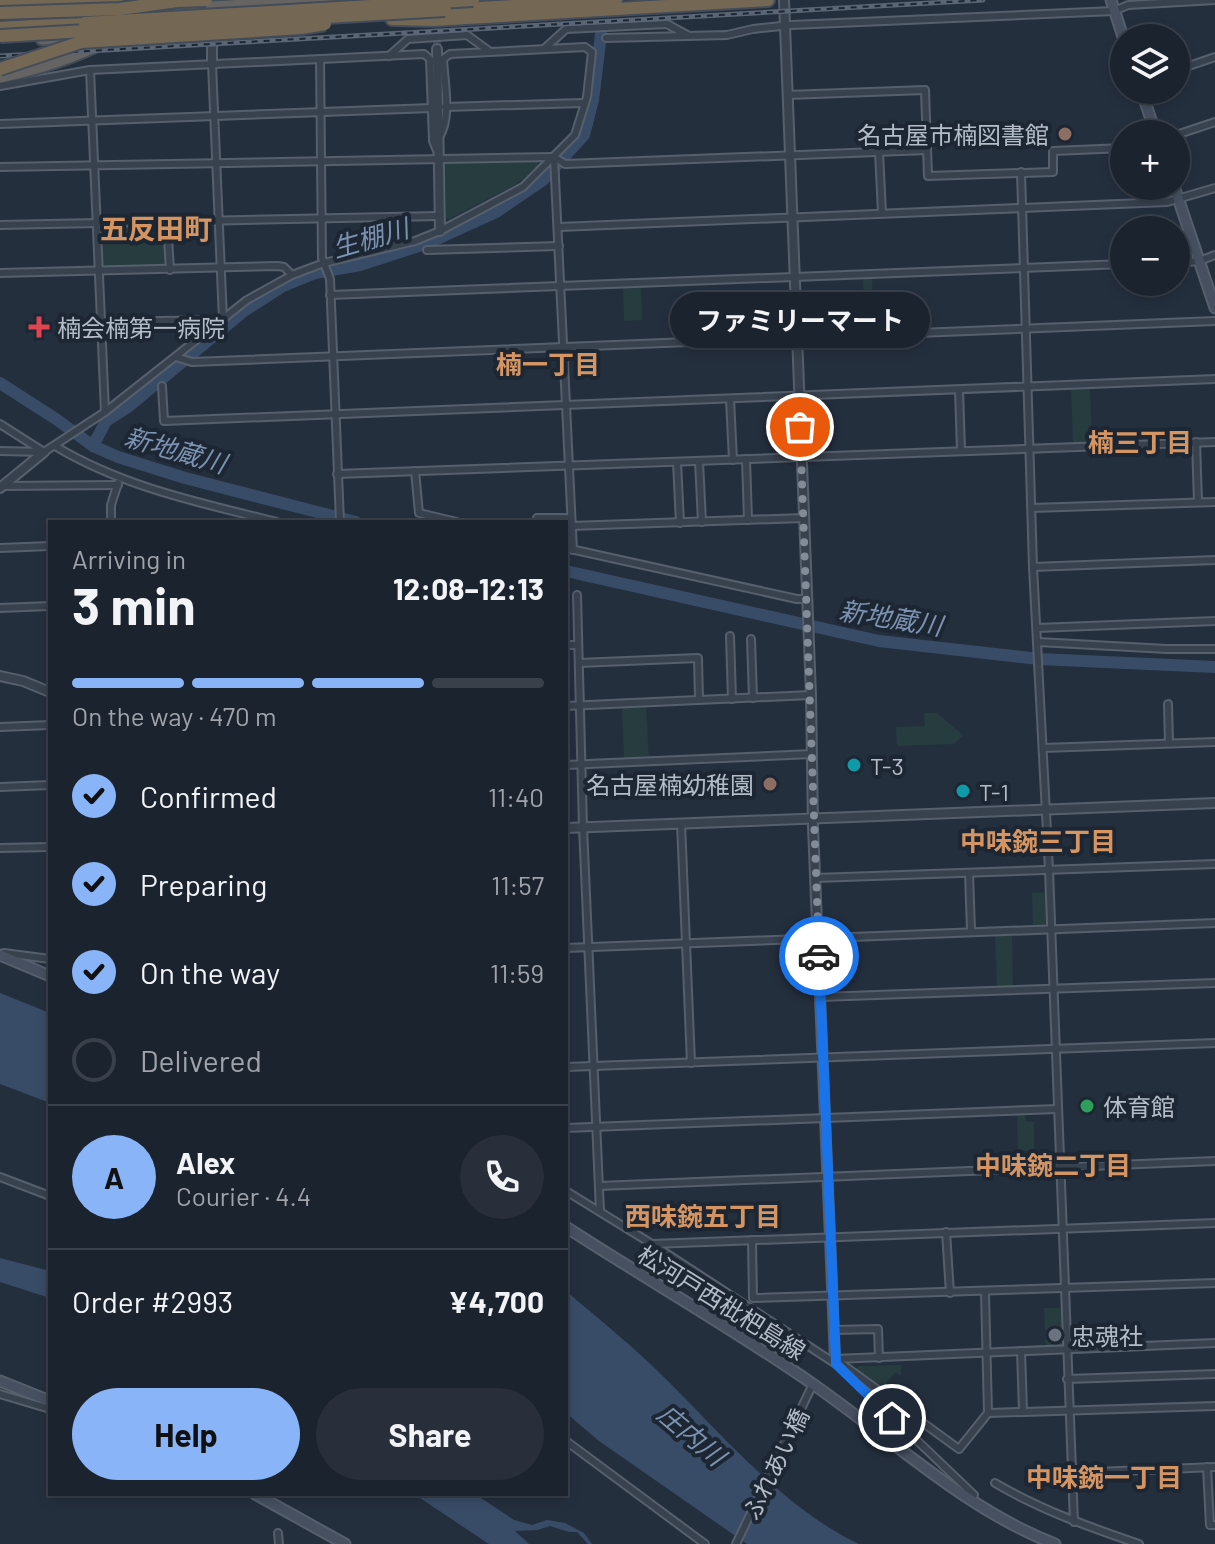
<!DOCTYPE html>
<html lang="en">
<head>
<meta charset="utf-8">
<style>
	body { margin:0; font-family:Barlow,"Noto Sans JP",sans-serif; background:#282f3a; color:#f1f3f6; height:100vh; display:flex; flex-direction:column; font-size:30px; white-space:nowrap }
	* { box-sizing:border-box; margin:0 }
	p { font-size:26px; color:#a0a4aa }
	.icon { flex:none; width:44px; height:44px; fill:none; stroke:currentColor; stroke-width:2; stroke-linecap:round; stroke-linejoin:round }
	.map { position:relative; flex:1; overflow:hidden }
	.sheet { position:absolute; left:48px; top:520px; width:520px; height:976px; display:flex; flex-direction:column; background:#1b232e; border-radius:0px; box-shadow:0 4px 12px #0003,0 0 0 2px #39404a }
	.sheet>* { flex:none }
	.tools { position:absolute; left:1110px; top:24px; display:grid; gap:16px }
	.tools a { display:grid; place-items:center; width:80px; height:80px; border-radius:50%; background:#1b232e; box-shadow:0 4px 12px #0003,0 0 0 2px #39404a; font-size:40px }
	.pin { position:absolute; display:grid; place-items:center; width:68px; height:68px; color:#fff; margin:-34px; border:4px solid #fff; border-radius:50%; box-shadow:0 2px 8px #0007 }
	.courier { position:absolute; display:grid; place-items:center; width:80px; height:80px; margin:-40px; border:6px solid #1a73e8; border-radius:50%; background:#fff; color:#222; box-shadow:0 2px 10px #0007 }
	.bubble { position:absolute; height:56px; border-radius:28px; background:#1b232e; box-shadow:0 4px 12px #0003,0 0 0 2px #39404a; font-size:26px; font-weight:700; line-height:56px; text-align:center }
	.summary em { font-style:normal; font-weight:700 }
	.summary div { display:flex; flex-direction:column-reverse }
	.summary { display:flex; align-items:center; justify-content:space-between; height:136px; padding:0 24px }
	h1 { font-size:52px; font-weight:700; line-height:60px }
	.bar { display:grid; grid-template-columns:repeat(4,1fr); gap:12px 8px; align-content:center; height:96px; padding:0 24px }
	.bar i { height:10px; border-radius:6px; background:#39404a }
	.bar .selected { background:#8ab4f8 }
	.bar p { grid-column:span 4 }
	.line { display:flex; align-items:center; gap:20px; padding:0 24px; border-top:2px solid #39404a }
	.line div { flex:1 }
	.round { display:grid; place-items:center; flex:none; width:84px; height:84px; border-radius:42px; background:#282f3a }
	ol { padding:0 24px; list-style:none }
	li { display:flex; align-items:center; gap:24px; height:88px }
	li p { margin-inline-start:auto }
	li .icon { padding:8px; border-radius:50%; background:#8ab4f8; color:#111; stroke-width:4 }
	li:last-child { color:#a0a4aa }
	li i { width:44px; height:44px; border:4px solid #39404a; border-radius:50% }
	.cta { display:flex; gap:16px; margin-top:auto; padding:16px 24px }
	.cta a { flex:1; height:92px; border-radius:48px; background:#8ab4f8; color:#111; font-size:32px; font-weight:700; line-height:92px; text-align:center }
	.cta a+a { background:#282f3a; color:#f1f3f6 }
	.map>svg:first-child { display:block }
</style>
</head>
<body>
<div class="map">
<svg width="1215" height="1544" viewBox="0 0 1215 1544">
	<rect width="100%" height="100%" fill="#242f3e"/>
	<!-- green -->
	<g fill="#263c3f">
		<path d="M 536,160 L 539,165 L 515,185 L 449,219 L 446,218 L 445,163 Z"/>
		<path d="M 166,226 L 168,267 L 103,269 L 102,227 Z"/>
		<path d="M 872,276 L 874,331 L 865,331 L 863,277 Z"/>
		<path d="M 623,287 L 641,287 L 642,320 L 624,321 Z"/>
		<path d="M 1090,389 L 1092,443 L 1073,444 L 1071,390 Z"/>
		<path d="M 646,707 L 649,758 L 624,759 L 622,708 Z"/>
		<path d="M 924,713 L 937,713 L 963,735 L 954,744 L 897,746 L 896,727 L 925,726 Z"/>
		<path d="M 1047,892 L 1048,927 L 1033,927 L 1032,893 Z"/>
		<path d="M 995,935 L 1012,935 L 1013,986 L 997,987 Z"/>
		<path d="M 1017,1113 L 1025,1113 L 1026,1121 L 1034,1122 L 1034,1150 L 1018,1152 Z"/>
		<path d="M 1044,1308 L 1062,1308 L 1064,1345 L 1046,1347 Z"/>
		<path d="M 901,1365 L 901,1376 L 895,1372 L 883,1388 L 857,1369 L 859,1366 Z"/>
	</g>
	<!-- water -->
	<g fill="#394c67">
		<path d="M 0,993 L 50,1013 L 50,1103 L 0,1084 Z"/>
		<path d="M 0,1258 L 50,1271 L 50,1298 L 0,1282 Z"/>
		<path d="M 566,1291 C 600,1320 636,1349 668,1381 C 725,1438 785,1509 859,1544 L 747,1544 L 599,1441 L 566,1413 Z"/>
		<path d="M 414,1494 L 475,1494 L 514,1520 L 532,1525 L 547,1520 L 565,1523 L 584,1533 L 592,1544 L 588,1544 L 577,1532 L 569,1532 L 550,1526 L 537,1530 L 515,1531 L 529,1544 L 489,1544 Z"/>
	</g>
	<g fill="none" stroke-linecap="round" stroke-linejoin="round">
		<!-- river -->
		<g stroke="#394c67" stroke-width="12">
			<path d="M 0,383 L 56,419 L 93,446 L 118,457 L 185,478 L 356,522"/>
			<path d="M 93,446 L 106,421 L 128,407 L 244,311 L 283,286 L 315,273 L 360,265 L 428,243 L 496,212 L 543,180 L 584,135 L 593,100 L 601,34"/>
			<path d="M 566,571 L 879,641 L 1039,659 L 1215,667"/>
		</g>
		<!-- tertiary-tunnel -->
		<path stroke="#3a4453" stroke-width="8" stroke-dasharray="8 4" stroke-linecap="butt" d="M 437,49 L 437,17"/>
		<!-- minor casing -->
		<g stroke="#565f6c" stroke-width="10">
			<g id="minor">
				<path d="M 606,38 L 727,35 L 753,29 L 791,25 L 1114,11 L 1128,5 L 1215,0"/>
				<path d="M 544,49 L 566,29 L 667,24 L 687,35"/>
				<path d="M 389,56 L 408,39 L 467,35 L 489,51"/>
				<path d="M 320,59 L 322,258 L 330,279 L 340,522"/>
				<path d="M 1176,67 L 1177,70 L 1215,57"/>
				<path d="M 90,70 L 105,412"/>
				<path d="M 0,86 L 90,70 L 424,54 L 430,59 L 433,141 L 438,153"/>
				<path d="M 787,95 L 925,90 L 928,176 L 1053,172 L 1053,151 L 1124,148"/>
				<path d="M 445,107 L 583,103"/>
				<path d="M 0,124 L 432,108"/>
				<path d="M 1176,135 L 1215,122"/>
				<path d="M 879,152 L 882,213"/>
				<path d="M 554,157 L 573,550"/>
				<path d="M 0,167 L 554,157 L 565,164 L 927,150"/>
				<path d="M 1021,172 L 1033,567 L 1049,870 L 1074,1522"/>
				<path d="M 167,223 L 170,270"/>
				<path d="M 0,225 L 439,216"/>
				<path d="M 559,227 L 1167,202 L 1215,188"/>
				<path d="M 427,250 L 559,246"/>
				<path d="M 1176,263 L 1199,261 L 1215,255"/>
				<path d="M 0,273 L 278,266 L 284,267 L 292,275"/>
				<path d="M 330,295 L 1124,264"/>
				<path d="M 100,322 L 223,320 L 212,64"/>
				<path d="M 176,357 L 192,362 L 1215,321"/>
				<path d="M 162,386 L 164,421 L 1215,379"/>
				<path d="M 959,390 L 961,451"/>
				<path d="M 730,399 L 733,460"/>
				<path d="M 0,424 L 44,452 L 0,451"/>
				<path d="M 1196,442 L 1198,502"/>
				<path d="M 55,446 C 123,487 201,503 277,522"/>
				<path d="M 44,452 L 105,412 L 247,300 L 292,275 L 324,263 L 415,241 L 440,231 L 523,187 L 575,135 L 587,97 L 592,52 L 585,47 L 450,54 L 443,59 C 444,81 452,118 439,137"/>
				<path d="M 746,459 L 748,520"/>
				<path d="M 699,461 L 702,522"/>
				<path d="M 677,462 L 680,523"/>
				<path d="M 415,471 L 419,513 L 457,522"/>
				<path d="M 337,474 L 1215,442"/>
				<path d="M 2,486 L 118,485"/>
				<path d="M 1032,508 L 1215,502"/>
				<path d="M 111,522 L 111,505 L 118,483"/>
				<path d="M 537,522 L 537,518 L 571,518"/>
				<path d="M 571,526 L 803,518"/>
				<path d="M 0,548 L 50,546"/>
				<path d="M 566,548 L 797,599 L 806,599"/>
				<path d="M 1033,567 L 1215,560"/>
				<path d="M 577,595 L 583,827 L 600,1211"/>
				<path d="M 0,608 L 50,606"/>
				<path d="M 1037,628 L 1215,621"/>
				<path d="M 730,636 L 732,699"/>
				<path d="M 751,639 L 753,698"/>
				<path d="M 1038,642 L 1167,649 L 1215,649"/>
				<path d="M 566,645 L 578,645"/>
				<path d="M 579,663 L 698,658 L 699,700"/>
				<path d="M 1168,704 L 1169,743"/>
				<path d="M 566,706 L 811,695"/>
				<path d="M 0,727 L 50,725"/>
				<path d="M 1043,748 L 1215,742"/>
				<path d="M 566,765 L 812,754"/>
				<path d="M 0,787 L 50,785"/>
				<path d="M 681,823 L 691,1063"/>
				<path d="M 0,848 L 50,847"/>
				<path d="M 969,873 L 971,931"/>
				<path d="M 815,878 L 1215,864"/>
				<path d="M 566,948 L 1215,923"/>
				<path d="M 4,953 L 50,959"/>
				<path d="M 820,997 L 1215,983"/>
				<path d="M 566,1067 L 1215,1043"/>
				<path d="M 566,1128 L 1057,1109"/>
				<path d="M 0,1177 L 50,1196"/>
				<path d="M 599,1186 L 1215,1161"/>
				<path d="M 566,1191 L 652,1244 L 836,1364"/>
				<path d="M 946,1232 L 950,1293"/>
				<path d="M 752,1240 L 753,1298 L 1215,1283"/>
				<path d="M 652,1244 L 1215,1223"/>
				<path d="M 834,1330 L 878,1329 L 879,1358"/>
				<path d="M 1021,1351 L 1023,1411"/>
				<path d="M 835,1359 L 1215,1343"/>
				<path d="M 835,1359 L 959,1449 L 988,1413 L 985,1292"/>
				<path d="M 836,1363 L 974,1495 L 972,1499"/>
				<path d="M 1067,1379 L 1215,1374"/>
				<path d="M 0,1394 L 50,1409"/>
				<path d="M 988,1413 L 1215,1406"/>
				<path d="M 566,1441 L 705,1544"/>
				<path d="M 1207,1467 L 1210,1525 L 1215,1525"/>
				<path d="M 1073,1473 L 1215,1467"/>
				<path d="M 995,1483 C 1041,1510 1089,1527 1139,1544"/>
				<path d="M 278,1533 L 279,1544"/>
				<path d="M 736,1544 L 813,1384"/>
			</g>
		</g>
		<!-- tertiary casing -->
		<g stroke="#565f6c" stroke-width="12">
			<g id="tertiary">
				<path d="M 784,0 L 811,695 L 813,827 L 835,1359"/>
				<path d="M 212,29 L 212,64"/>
				<path d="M 437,49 L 440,231"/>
				<path d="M 0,488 L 44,452"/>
				<path d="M 0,676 L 23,681 L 50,692"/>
				<path d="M 566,828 L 1215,803"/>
			</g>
		</g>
		<!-- secondary casing -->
		<g stroke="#565f6c" stroke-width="13">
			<g id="secondary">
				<path d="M 1111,0 L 1124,40"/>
				<path d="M 1141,90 L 1156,134"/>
				<path d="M 1174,186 L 1215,308"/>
				<path d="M 0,955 L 50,976"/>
				<path d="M 566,1227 C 649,1281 736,1330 817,1387 C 894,1441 967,1510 1055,1544"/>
				<path d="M 0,1381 L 50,1401"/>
				<path d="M 255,1494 L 345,1544"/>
			</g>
		</g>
		<!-- trunk casing -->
		<g stroke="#434c59" stroke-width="15">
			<g id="trunk">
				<path d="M 144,11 L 331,0"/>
				<path d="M 42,39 L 89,37"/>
				<path d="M 0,77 C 37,69 73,58 106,41"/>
			</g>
		</g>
		<!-- motorway casing -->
		<g stroke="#434c59" stroke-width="16">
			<g id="motorway">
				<path d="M 0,2 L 118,2"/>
				<path d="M 445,10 L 616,0"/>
				<path d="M 392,19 L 433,20 L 768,0"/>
				<path d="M 0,28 L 78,23"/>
			</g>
		</g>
		<!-- minor -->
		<use href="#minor" stroke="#38414e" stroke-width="6"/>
		<!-- tertiary -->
		<use href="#tertiary" stroke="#38414e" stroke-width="8"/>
		<!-- secondary -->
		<use href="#secondary" stroke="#465061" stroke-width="9"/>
		<!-- trunk -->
		<use href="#trunk" stroke="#656462" stroke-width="11"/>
		<!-- motorway -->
		<use href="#motorway" stroke="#746855" stroke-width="12"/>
		<!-- rail casing -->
		<g stroke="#5a6575" stroke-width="5">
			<path id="rail" d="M 0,56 L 983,0"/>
		</g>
		<!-- rail -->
		<use href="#rail" stroke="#1d2633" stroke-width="2" stroke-dasharray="6" stroke-linecap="butt"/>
		<!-- motorway-bridge casing -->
		<g stroke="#434c59" stroke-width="16" stroke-linecap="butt">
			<g id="motorway-bridge">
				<path d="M 0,13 L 120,9 L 177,1 L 206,0"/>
				<path d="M 85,23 L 473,0"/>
				<path d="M 0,36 L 445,10"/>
				<path d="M 0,69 L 81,42 L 301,28 L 325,24"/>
			</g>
		</g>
		<!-- motorway-bridge -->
		<use href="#motorway-bridge" stroke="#746855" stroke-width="12"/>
	</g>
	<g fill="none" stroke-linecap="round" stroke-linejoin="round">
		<!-- done -->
		<path stroke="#828b98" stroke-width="8" stroke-dasharray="0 14.4" d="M 800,427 L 819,956"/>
		<!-- route -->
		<path stroke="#1a73e8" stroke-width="10" d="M 819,956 L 836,1364 L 892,1418"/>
	</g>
	<!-- markers -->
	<g fill="#8d6e63" stroke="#1d2633" stroke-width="3">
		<circle cx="1065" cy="134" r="8"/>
		<circle cx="770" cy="784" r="8"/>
	</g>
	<path fill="#e0444e" stroke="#1d2633" stroke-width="3" d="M35 315h8v8h8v8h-8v8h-8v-8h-8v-8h8z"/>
	<g fill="#0f9aa8" stroke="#1d2633" stroke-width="3">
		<circle cx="854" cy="765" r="8"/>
		<circle cx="963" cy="791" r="8"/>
	</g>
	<circle fill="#2e9e5b" stroke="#1d2633" stroke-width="3" cx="1087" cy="1106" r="8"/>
	<circle fill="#6b7280" stroke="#1d2633" stroke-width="3" cx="1055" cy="1335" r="8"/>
	<g text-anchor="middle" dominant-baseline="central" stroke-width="8" stroke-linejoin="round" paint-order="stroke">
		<!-- poi labels -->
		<g font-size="24" fill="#b4bcc9" stroke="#1d2633" text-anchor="start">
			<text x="1049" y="134" text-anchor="end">名古屋市楠図書館</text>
			<text x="57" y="327">楠会楠第一病院</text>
			<text x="870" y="765">T-3</text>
			<text x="754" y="784" text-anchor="end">名古屋楠幼稚園</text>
			<text x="979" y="791">T-1</text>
			<text x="1103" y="1106">体育館</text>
			<text x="1071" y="1335">忠魂社</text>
		</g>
		<!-- street labels -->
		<g font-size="24" fill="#b4bcc9" stroke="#1d2633">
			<text transform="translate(722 1302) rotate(32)">松河戸西枇杷島線</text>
			<text transform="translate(775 1464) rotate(-64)">ふれあい橋</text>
		</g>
		<!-- water labels -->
		<g font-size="26" font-style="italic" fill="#7c92b1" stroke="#1d2633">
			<text transform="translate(370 237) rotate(-16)">生棚川</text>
			<text transform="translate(176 449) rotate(16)">新地蔵川</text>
			<text transform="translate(891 617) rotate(9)">新地蔵川</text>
			<text transform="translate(692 1434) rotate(40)">庄内川</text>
		</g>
		<!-- neighbourhood labels -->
		<g font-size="26" font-weight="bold" fill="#d59563" stroke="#1d2633">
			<text x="548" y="363">楠一丁目</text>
			<text x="1140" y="441">楠三丁目</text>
			<text x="1038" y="840">中味鋺三丁目</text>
			<text x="1053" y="1164">中味鋺二丁目</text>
			<text x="703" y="1215">西味鋺五丁目</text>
			<text x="1104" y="1476">中味鋺一丁目</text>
		</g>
		<!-- quarter labels -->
		<g font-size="28" font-weight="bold" fill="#d59563" stroke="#1d2633">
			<text x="156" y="228">五反田町</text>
		</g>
	</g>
</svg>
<div class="tools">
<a><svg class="icon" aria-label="layers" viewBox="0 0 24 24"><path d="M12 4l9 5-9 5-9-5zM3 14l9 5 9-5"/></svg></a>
<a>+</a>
<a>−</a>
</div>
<div class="pin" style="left:800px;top:427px;background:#ea580c"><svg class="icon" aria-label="bag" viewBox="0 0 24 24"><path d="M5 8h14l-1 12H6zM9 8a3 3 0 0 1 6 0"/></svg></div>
<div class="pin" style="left:892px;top:1418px;background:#1f2937"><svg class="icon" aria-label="home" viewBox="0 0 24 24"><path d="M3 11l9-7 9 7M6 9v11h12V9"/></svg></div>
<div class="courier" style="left:819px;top:956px"><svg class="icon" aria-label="car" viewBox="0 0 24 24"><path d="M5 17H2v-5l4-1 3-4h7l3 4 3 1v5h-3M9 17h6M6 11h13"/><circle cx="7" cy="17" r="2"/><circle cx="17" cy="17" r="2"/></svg></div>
<div class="bubble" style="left:670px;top:292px;width:260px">ファミリーマート</div>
<section class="sheet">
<div class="summary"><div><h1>3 min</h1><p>Arriving in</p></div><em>12:08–12:13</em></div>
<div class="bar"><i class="selected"></i><i class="selected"></i><i class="selected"></i><i></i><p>On the way · 470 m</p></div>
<ol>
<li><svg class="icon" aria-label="check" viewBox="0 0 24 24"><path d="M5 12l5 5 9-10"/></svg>Confirmed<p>11:40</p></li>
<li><svg class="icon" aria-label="check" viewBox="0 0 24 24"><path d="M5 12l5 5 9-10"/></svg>Preparing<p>11:57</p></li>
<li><svg class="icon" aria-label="check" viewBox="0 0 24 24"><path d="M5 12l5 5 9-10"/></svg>On the way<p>11:59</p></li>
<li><i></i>Delivered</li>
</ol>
<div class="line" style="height:144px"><b class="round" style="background:#8ab4f8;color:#111">A</b><div><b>Alex</b><p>Courier · 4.4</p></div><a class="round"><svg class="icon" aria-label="phone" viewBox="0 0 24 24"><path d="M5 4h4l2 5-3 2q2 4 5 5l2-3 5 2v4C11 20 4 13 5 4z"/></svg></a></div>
<div class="line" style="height:104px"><div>Order #2993</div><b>¥4,700</b></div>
<div class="cta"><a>Help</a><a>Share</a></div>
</section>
</div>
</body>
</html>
